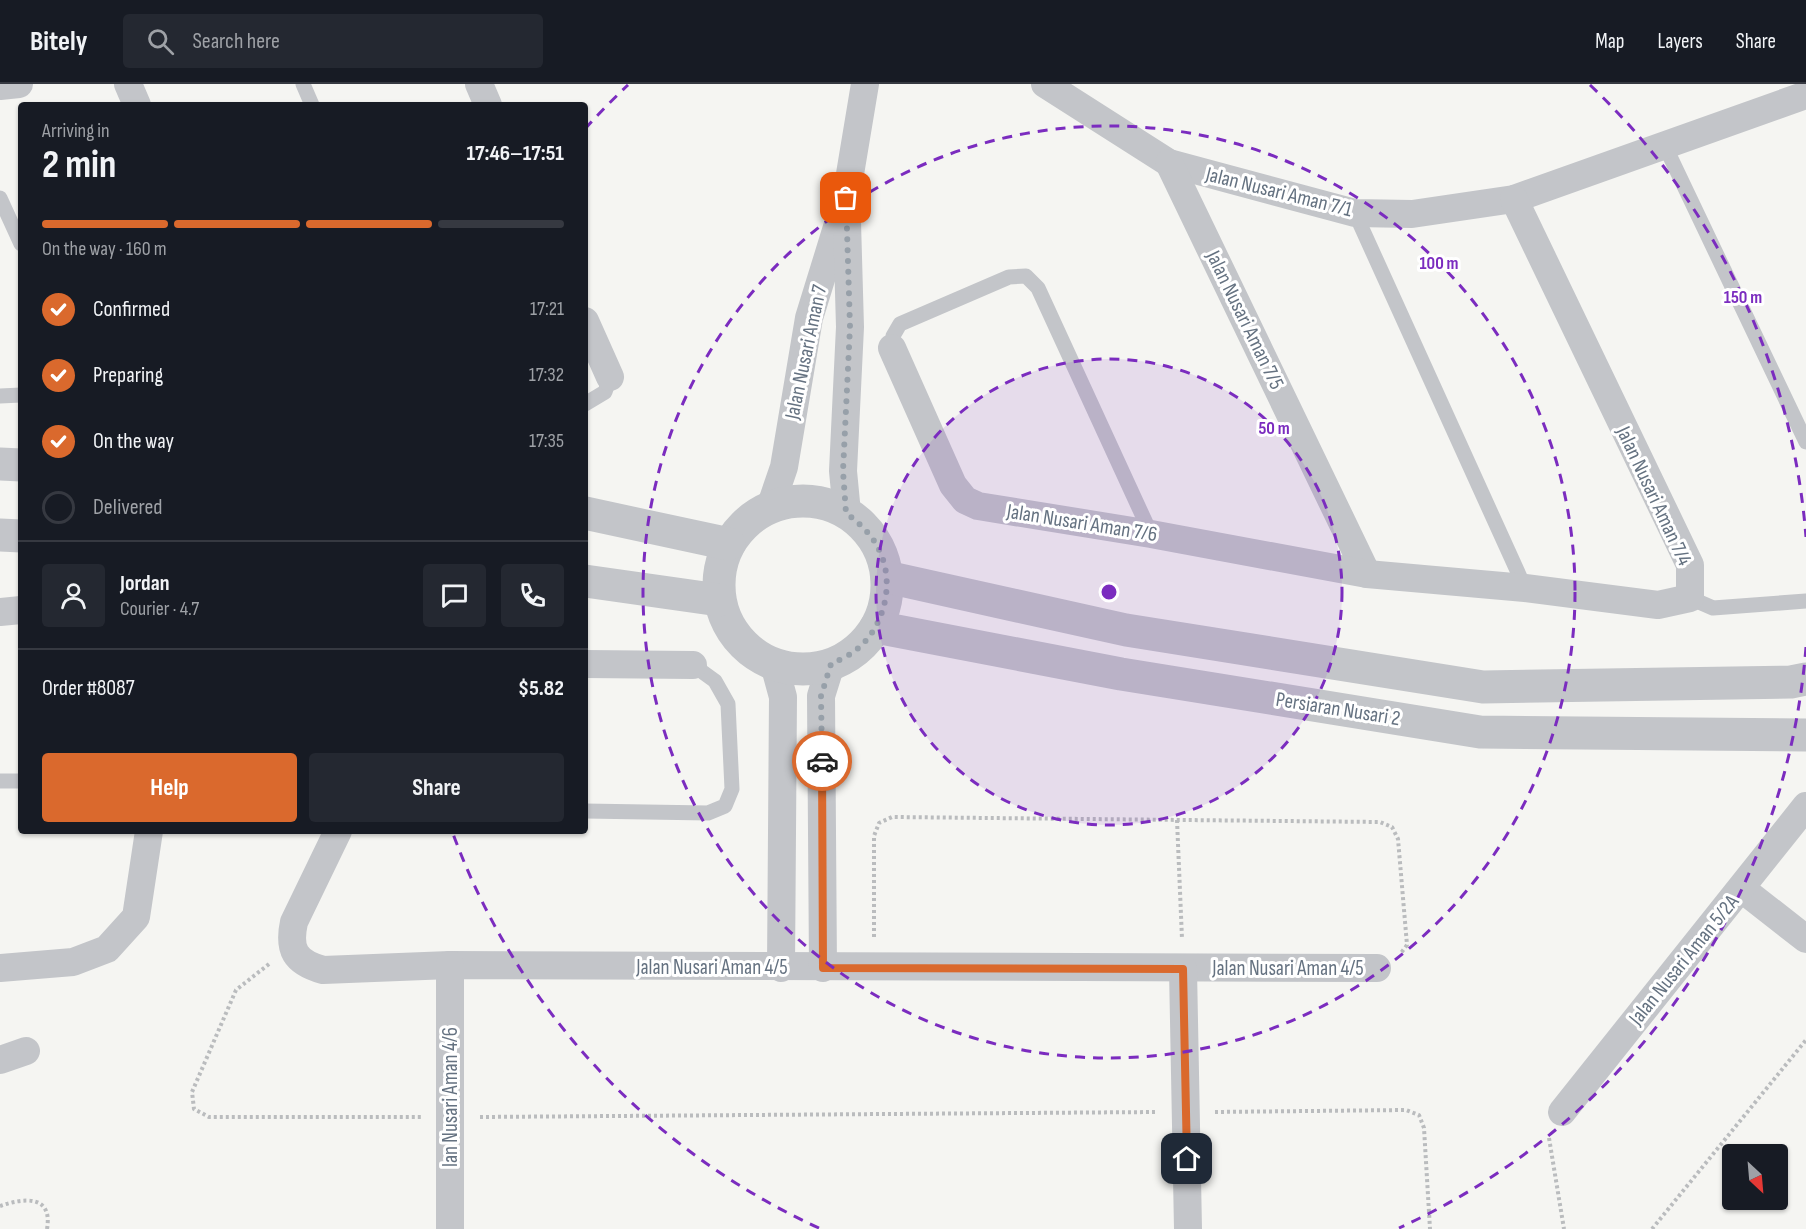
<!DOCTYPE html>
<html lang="en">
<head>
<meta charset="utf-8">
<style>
	body { margin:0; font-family:"Sofia Sans Condensed",sans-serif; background:#242831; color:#f1f3f6; height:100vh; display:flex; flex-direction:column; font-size:22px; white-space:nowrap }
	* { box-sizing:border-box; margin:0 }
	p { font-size:20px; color:#9ea1a6 }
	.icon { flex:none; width:33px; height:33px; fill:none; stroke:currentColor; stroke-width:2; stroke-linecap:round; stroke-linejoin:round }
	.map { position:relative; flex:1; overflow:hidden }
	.panel { position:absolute; left:18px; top:18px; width:570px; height:732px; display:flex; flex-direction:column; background:#171b24; border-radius:6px; box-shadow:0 2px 4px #0004 }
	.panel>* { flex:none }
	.needle { width:39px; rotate:154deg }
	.buttons { position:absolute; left:1722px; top:1060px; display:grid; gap:12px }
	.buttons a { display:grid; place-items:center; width:66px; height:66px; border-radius:6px; background:#171b24; box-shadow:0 2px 4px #0004; font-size:30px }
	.pin { position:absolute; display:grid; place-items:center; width:51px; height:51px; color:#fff; margin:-26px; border-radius:12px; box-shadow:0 3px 9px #0006 }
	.courier { position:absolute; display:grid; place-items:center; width:60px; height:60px; margin:-30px; border:4px solid #da692d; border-radius:50%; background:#fff; color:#222; box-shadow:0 2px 8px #0007 }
	.summary em { font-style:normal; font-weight:700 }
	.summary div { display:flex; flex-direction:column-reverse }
	.summary { display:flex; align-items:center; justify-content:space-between; height:102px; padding:0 24px }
	h1 { font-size:39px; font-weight:700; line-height:45px }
	.bar { display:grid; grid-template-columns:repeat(4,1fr); gap:9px 6px; align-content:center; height:72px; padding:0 24px }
	.bar i { height:8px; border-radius:4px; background:#363941 }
	.bar .current { background:#da692d }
	.bar p { grid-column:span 4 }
	.line { display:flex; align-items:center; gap:15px; padding:0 24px; border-top:2px solid #363941 }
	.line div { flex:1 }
	.round { display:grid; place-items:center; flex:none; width:63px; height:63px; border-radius:6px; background:#242831 }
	ol { padding:0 24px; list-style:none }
	li { display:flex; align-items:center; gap:18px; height:66px }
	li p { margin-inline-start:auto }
	li .icon { padding:6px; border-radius:50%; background:#da692d; color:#fff; stroke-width:4 }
	li:last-child { color:#9ea1a6 }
	li i { width:33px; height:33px; border:3px solid #363941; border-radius:50% }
	.primary-button { display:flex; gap:12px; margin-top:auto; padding:12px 24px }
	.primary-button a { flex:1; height:69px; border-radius:6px; background:#da692d; color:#fff; font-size:24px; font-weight:700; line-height:69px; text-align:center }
	.primary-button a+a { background:#242831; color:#f1f3f6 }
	header { display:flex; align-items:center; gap:36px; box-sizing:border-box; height:84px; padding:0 30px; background:#171b24; border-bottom:2px solid #363941 }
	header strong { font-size:28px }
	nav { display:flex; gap:33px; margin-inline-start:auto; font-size:21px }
	.search { width:420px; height:54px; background:#242831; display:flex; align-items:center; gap:15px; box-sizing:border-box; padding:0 21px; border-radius:6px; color:#9ea1a6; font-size:22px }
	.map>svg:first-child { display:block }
</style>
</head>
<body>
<header>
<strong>Bitely</strong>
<div class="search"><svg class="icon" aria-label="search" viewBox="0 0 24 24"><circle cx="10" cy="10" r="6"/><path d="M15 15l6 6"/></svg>Search here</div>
<nav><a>Map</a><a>Layers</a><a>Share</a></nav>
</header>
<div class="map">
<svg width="1806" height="1145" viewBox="0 0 1806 1145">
	<rect width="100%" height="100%" fill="#f5f5f2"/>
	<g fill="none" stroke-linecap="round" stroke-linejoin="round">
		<!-- path -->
		<g stroke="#babcbe" stroke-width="4" stroke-dasharray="3 3" stroke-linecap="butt">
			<path d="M 1177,736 L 1182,855"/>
			<path d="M 874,853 L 874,752 L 879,739 L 892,733 L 1380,738 L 1392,743 L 1398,755 L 1407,861 L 1401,869"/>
			<path d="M 269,880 L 236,906 L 192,1008 L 194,1025 L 209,1033 L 422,1033"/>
			<path d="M 1215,1028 L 1406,1026 L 1419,1031 L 1424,1044 L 1430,1145"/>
			<path d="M 480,1033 L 1157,1028"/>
			<path d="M 1549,1054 L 1564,1145"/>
			<path d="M 0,1122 C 23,1114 53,1110 47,1145"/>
			<path d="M 1652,1145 L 1806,956"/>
		</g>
		<!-- service -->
		<g stroke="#c3c5c9" stroke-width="15">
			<path d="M 303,0 L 312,21"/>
			<path d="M 1665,62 L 1806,358"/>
			<path d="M 0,114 L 21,160"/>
			<path d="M 1355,129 L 1525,504"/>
			<path d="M 892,264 L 893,252 L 900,240 L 1009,193 L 1026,192 L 1038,204 L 1151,450"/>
			<path d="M 0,312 L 21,311"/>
			<path d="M 585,320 L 605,308 L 610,293"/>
			<path d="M 1690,514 L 1713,524 L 1806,517"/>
			<path d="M 0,697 L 21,697"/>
			<path d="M 585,727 L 708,729 L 725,722 L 732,705 L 728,620 L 715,597 L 693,581"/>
		</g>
		<!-- minor -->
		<g stroke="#c3c5c9" stroke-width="28">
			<path d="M 128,0 L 137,21"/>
			<path d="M 479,0 L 488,21"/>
			<path d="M 1045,0 L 1169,79 L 1355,129 L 1412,130 L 1514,115 L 1806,11"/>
			<path d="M 0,2 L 19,0"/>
			<path d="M 1169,79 L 1367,490"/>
			<path d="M 585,237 L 610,293"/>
			<path d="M 892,264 L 953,401 L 965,416 L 978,422 L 1151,450 L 1367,490 L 1525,504 L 1658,521 L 1690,514 L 1690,481 L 1514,115"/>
			<path d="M 770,424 L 784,383 L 809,234 L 846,114 L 865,0"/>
			<path d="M 847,429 L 843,387 L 850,243 L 847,138"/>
			<path d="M 0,528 L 21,526"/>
			<path d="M 585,580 L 693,581"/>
			<path d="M 774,580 L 783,613 L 781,884"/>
			<path d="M 338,747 L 294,838 C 288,866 295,878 323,886 L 450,881 L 1377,884"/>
			<path d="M 1742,805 L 1806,855"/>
			<path d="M 0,884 L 73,878 L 107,865 L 136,833 L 149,747"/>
			<path d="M 823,884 L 821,612 L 831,580"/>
			<path d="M 1183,885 L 1188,1145"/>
			<path d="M 0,976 L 26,967"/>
			<path d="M 1562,1028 L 1806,722"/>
			<path d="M 450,1145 L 450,881"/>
		</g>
		<!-- tertiary -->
		<g stroke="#c3c5c9" stroke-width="33">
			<path d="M 0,380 L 21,381"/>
			<circle cx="803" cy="501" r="84"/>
			<path d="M 585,429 L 729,460"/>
			<path d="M 0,451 L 21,452"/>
			<path d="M 887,493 L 1126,546 L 1483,603 L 1791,598 L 1806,595"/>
			<path d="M 585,497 L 719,516"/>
			<path d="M 876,543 L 1121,590 L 1480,648 L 1806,651"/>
		</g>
	</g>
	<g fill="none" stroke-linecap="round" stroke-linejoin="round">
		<!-- done -->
		<path stroke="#97a0a9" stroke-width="6" stroke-dasharray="0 10.8" d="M 822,677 L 821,612 L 831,580 C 839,576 849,572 856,566 C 884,544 895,500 880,468 C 873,451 860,440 846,429 L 843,387 L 850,243 L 846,114"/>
		<!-- route -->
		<path stroke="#da692d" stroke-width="8" d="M 822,677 L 823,884 L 1183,885 L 1187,1075"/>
	</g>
	<!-- distance rings -->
	<circle cx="1109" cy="508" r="233" fill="#7b2cbf" fill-opacity=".12"/>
	<g fill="none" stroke="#7b2cbf" stroke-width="3" stroke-dasharray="10 8">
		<circle cx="1109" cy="508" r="233"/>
		<circle cx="1109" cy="508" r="466"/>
		<path d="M1806 563A699 699 0 0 1 1399 1144M819 1144A699 699 0 0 1 452 747M585 45A699 699 0 0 1 628 1M1590 1A699 699 0 0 1 1806 453"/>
	</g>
	<g text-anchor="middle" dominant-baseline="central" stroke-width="6" stroke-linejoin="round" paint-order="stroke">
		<!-- street labels -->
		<g font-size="21" fill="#657281" stroke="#fff">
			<text transform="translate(1279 108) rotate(14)">Jalan Nusari Aman 7/1</text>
			<text transform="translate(1245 236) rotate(64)">Jalan Nusari Aman 7/5</text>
			<text transform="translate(806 268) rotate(-78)">Jalan Nusari Aman 7</text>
			<text transform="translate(1654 412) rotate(65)">Jalan Nusari Aman 7/4</text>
			<text transform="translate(1082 439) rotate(9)">Jalan Nusari Aman 7/6</text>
			<text transform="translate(1338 625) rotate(9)">Persiaran Nusari 2</text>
			<text transform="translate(1684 876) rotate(-51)">Jalan Nusari Aman 5/2A</text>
			<text x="712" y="883">Jalan Nusari Aman 4/5</text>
			<text x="1288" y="884">Jalan Nusari Aman 4/5</text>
			<text transform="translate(450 1013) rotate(-90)">lan Nusari Aman 4/6</text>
		</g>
	</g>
	<circle cx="1109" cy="508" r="9" fill="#7b2cbf" stroke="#fff" stroke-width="3"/>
	<g font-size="18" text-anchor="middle" font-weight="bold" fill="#7b2cbf" stroke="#fff" stroke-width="6" stroke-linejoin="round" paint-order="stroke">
		<text x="1439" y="185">100 m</text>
		<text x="1743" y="219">150 m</text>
		<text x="1274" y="350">50 m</text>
	</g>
</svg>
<div class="buttons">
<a><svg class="needle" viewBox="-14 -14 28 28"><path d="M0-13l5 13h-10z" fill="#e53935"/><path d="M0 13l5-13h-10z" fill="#9ea1a6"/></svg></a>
</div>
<div class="pin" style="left:846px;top:114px;background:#ea580c"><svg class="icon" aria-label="bag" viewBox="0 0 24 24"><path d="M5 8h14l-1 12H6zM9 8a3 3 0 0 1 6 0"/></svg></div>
<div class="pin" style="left:1187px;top:1075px;background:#1f2937"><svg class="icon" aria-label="home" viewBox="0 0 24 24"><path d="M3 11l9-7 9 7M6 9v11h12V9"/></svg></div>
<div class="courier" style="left:822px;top:677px"><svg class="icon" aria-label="car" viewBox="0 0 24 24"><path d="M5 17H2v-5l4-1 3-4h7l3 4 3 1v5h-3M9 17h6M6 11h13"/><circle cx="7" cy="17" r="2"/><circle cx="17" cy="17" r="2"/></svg></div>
<section class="panel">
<div class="summary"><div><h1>2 min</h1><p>Arriving in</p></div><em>17:46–17:51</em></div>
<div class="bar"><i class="current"></i><i class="current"></i><i class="current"></i><i></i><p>On the way · 160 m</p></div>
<ol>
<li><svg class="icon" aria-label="check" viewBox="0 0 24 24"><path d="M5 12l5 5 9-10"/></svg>Confirmed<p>17:21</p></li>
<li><svg class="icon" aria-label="check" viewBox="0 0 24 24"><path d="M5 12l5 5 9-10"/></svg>Preparing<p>17:32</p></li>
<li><svg class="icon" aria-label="check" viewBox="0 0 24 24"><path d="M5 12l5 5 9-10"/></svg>On the way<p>17:35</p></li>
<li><i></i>Delivered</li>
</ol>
<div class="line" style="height:108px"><a class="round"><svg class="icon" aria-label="person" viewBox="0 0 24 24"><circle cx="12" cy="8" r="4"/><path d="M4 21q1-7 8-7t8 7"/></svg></a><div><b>Jordan</b><p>Courier · 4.7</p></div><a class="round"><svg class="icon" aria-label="chat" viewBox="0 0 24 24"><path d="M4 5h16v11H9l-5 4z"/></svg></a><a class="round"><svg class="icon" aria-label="phone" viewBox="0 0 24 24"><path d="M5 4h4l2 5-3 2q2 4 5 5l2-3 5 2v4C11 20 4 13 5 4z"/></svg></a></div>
<div class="line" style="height:78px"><div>Order #8087</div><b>$5.82</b></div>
<div class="primary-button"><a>Help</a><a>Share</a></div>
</section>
</div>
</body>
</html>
